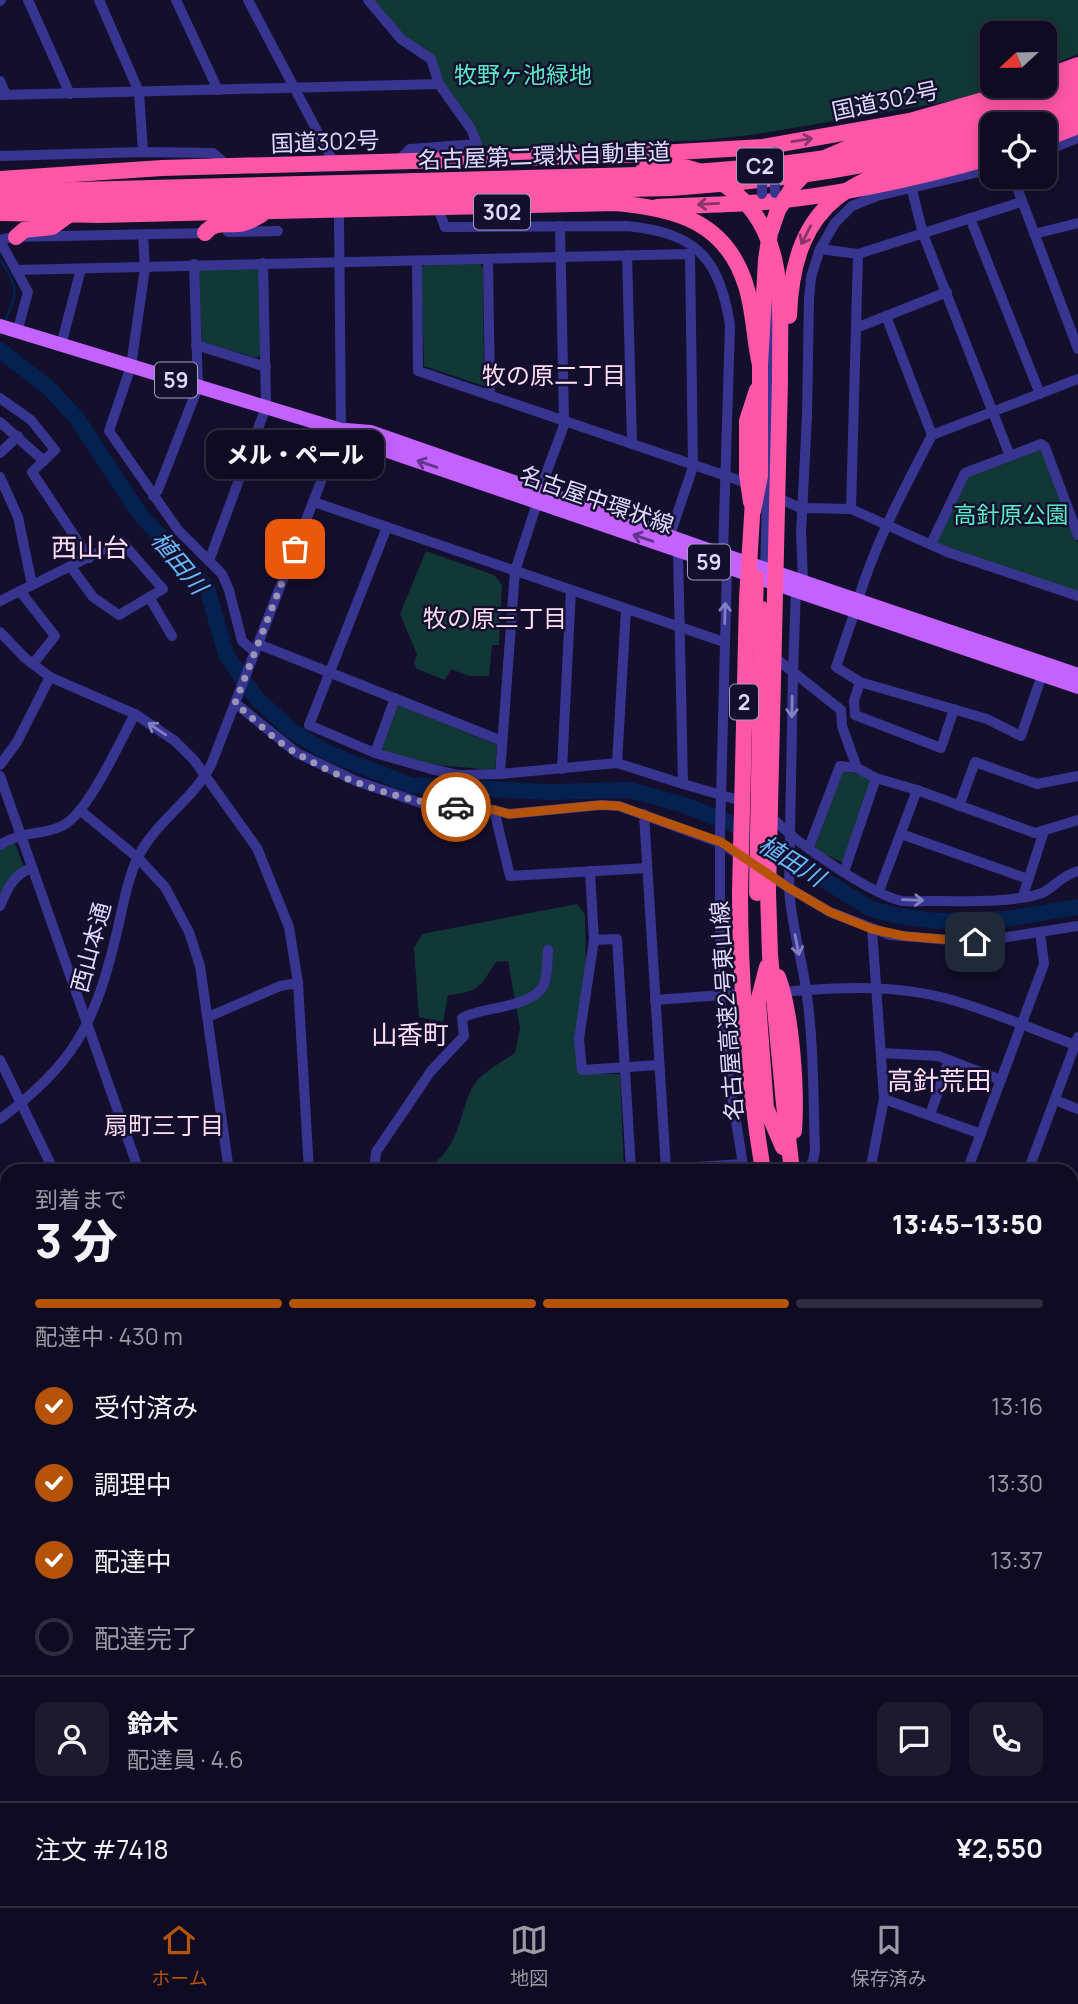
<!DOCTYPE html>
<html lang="ja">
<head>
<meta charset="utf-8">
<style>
	body { margin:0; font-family:Manrope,"Noto Sans JP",sans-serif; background:#1d192f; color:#f1f3f6; height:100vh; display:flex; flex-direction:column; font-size:26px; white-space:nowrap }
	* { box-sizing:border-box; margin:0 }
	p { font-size:23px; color:#9b9ba5 }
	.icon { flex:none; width:38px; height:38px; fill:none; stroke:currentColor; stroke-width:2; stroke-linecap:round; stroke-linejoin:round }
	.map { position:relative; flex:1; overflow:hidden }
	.details { position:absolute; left:0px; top:1164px; width:1078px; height:744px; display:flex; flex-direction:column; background:#0f0b22; border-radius:21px 21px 0 0; box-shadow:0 4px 18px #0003,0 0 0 2px #2f2b40 }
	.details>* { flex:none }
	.needle { width:46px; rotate:248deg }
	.buttons { position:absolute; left:980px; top:21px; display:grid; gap:14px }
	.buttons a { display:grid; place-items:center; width:77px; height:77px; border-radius:14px; background:#0f0b22; box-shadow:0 4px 18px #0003,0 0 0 2px #2f2b40; font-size:35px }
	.pin { position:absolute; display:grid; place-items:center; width:60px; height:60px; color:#fff; margin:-30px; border-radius:14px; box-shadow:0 4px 10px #0006 }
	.courier { position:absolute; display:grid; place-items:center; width:70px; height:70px; margin:-35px; border:5px solid #b45309; border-radius:50%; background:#fff; color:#222; box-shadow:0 2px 9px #0007 }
	.bubble { position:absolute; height:49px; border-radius:14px; background:#0f0b22; box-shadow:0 4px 18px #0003,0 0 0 2px #2f2b40; font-size:23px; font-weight:800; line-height:49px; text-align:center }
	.head em { font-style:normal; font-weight:800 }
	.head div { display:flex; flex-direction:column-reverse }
	.head { display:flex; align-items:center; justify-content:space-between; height:119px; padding:0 35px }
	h1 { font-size:46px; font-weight:800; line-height:52px }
	.bar { display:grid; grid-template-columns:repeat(4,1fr); gap:10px 7px; align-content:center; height:84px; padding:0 35px }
	.bar i { height:9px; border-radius:5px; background:#2f2b40 }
	.bar .active { background:#b45309 }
	.bar p { grid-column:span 4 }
	.line { display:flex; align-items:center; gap:18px; padding:0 35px; border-top:2px solid #2f2b40 }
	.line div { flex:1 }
	.round { display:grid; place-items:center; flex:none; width:74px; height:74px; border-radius:14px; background:#1d192f }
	ol { padding:0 35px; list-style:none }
	li { display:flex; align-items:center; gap:21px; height:77px }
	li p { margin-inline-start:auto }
	li .icon { padding:7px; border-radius:50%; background:#b45309; color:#fff; stroke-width:4 }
	li:last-child { color:#9b9ba5 }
	li i { width:38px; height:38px; border:4px solid #2f2b40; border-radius:50% }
	.tab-bar { display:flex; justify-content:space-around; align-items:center; height:98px; border-top:2px solid #2f2b40; background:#0f0b22; font-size:19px; color:#9b9ba5 }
	.tab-bar a { display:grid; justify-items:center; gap:4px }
	.tab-bar .active { color:#b45309 }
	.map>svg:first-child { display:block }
</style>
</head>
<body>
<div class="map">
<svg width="1078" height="1906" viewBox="0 0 1078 1906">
	<rect width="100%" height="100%" fill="#140f2d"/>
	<!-- green -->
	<g fill="#113836">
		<path d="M 368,0 L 1078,0 L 1078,54 L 1045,68 L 1045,33 L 992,33 L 992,86 L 1002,86 L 974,97 L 751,135 L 704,140 L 499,149 L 477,144 L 439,84 L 431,59 L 401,39 Z"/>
		<path d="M 480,263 L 483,269 L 484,386 L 424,366 L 421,267 L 425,265 Z"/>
		<path d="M 259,268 L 260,355 L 257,358 L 202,342 L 198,269 Z"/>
		<path d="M 1038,448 L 1042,450 L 1078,543 L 1078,592 L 938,544 L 937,540 L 968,476 Z"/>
		<path d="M 426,551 L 494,575 L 502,585 L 499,645 L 492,645 L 489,676 L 469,676 L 451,669 L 445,680 L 417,669 L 414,663 L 417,654 L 400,614 Z"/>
		<path d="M 396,704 L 497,745 L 495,768 L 492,770 L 425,764 L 380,749 Z"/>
		<path d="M 845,771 L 868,777 L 871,783 L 843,863 L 816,850 L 815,845 L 842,772 Z"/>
		<path d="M 14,841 L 24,867 L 0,897 L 0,849 Z"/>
		<path d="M 577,904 L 585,914 L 586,973 L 580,1074 L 620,1074 L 624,1171 L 424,1171 C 461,1147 456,1122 472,1088 C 480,1073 502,1062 515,1053 L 520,1028 L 508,961 L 496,962 C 480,987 479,992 448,995 L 443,1022 L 419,1017 L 414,948 L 422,934 Z"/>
		<path d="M 1078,1271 L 1078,1649 L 1071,1656 L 1071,1272 Z"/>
		<path d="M 1078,1874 L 1078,1906 L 1019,1906 L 1021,1901 L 1071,1900 L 1071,1877 Z"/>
		<path d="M 690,1900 L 952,1900 L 953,1906 L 688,1906 Z"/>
		<path d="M 87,1901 L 534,1900 L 538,1906 L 80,1906 Z"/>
	</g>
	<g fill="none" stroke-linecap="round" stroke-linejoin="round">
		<!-- stream -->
		<path stroke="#052150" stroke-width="2.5" d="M 0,259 C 18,289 19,290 4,323"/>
		<!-- river -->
		<path stroke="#052150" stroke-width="16" d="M 0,350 L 50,389 L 78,420 L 139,513 L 207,588 L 226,654 L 256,698 L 292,731 L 328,753 L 410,785 L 549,792 L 630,790 L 681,804 L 738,826 L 869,908 L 898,916 L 936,921 L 1006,919 L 1078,907"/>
		<!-- highway-tunnel -->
		<g stroke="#322e4c" stroke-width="16" stroke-dasharray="16 8" stroke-linecap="butt">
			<path d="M 909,1900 L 910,1906"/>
			<path d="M 936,1900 L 937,1906"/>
		</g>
		<!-- minor -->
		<g stroke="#383591" stroke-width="10">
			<path d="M 28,0 L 70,94"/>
			<path d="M 99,0 L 139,92 L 143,152"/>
			<path d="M 176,0 L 218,90"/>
			<path d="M 248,0 L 334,163"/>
			<path d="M 368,0 L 401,39 L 431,59 L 439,84 L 471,129 L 477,144 L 410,149 L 398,161"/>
			<path d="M 0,1 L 1,0"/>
			<path d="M 0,81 L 6,95"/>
			<path d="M 0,95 L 439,84"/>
			<path d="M 1045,151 L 1078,138"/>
			<path d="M 0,156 L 143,152 L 213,153 L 228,166"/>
			<path d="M 1013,177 L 1078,349"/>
			<path d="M 912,190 L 923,234 L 1010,456"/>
			<path d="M 440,214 L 445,227 L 627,226 C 696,233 719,257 730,325 L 723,554"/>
			<path d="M 970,218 L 1040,394"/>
			<path d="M 228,232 L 278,231"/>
			<path d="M 1034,234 L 1078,223"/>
			<path d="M 143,235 L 145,268 L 131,366 L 109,431 L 178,530 L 222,574 L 229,590 L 242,641 L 255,652"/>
			<path d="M 0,240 L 12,237 L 209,233"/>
			<path d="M 0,241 L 28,292 L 17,332"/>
			<path d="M 820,249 L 858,254 L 1021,202"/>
			<path d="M 627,255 L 632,444"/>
			<path d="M 488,259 L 490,396"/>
			<path d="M 417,261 L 418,371 L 738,480 L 803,509"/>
			<path d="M 16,270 L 690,254 L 693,467 L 670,535"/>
			<path d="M 886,316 L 932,435"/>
			<path d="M 856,328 L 947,292"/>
			<path d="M 61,345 L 81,269"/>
			<path d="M 196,345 L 266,367"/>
			<path d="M 0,398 L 31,420 L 55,450 L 32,472 L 89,558"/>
			<path d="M 0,422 L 44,461"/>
			<path d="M 0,453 L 18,436"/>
			<path d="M 0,477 L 18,517 L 32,585"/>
			<path d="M 540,490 L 563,428 L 564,420 L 560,226"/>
			<path d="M 153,496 L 158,490 L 198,387 L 194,264"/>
			<path d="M 314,502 L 724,642"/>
			<path d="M 803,508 L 851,509 L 947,552 L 1078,596"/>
			<path d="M 851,509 L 858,254"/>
			<path d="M 387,527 L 309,725 L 375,753 L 431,769 L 458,775 L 500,774 L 617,763 L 683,784 L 678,551"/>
			<path d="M 931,544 L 965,473 L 1041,444 L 1045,447 L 1078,535"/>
			<path d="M 209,561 L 266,407 L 263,263"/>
			<path d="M 727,568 L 720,834 L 720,995 L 726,1059 L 744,1171"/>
			<path d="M 765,575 L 772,297"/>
			<path d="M 803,580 L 801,534 L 807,416 L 809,299 L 811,277 L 820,249 L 835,223 L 852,206 L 877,196 L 992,169"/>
			<path d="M 796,590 L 793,671 L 789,888 C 791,923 801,955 806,989 C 814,1042 813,1096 815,1150 L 813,1161 L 807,1171"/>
			<path d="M 20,591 L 55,636 L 33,664"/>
			<path d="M 149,597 L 172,636"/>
			<path d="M 858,600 C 876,541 904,489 932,435 L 1078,379"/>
			<path d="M 0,601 L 121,541 L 163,589 L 119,615 L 93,597 L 71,567"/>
			<path d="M 855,611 L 836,667 L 860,682 L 987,719 L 1021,736 L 1042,675"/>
			<path d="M 0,632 L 25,658 L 50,677 L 135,714 L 175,741 L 194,760 L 257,848 L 289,927 L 298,983 L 309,1171"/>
			<path d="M 258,644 L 502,741"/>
			<path d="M 773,656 L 841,710 L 842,726 L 857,768"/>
			<path d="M 860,682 L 854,701 L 855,715 L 941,748 L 954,709"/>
			<path d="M 235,703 L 297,753 L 356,781 L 421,803 L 494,810 L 509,814 L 601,805 L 619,806 L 721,843 L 789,888 L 830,912 L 890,935 L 975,942 L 1078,926"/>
			<path d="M 375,753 L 395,698"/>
			<path d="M 617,763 L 626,609"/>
			<path d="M 0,765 L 17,742 L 50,677"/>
			<path d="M 562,769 L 571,590"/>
			<path d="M 500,774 L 515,571 L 537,503"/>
			<path d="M 0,776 L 139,1171"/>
			<path d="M 683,784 L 735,799"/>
			<path d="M 959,806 L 975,762 L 1037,784 L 1078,776"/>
			<path d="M 494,810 L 510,876 L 647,868"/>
			<path d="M 81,811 L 138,858 L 165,887 L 189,932 L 200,966 L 229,1171"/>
			<path d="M 644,814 L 666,1169"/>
			<path d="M 776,821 C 797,844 873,895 902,901 C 911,902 921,901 929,901 C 958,901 1016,903 1042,893 C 1054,888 1060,876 1078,871"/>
			<path d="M 901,834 L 1028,879"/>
			<path d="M 0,845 C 23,830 41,836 62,826 C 88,814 120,741 135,714"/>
			<path d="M 809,847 L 840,766 L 857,768 L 876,778 L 917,790 L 1035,833 L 1078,820"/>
			<path d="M 590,871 L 594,940 L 579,1039 L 582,1070 L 659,1065"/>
			<path d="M 844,872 L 876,778"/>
			<path d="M 879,891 L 917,790"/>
			<path d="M 1023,896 L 1044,831"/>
			<path d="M 0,906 C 7,890 13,875 31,868"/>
			<path d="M 594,940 L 617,939 L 631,1169 L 666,1169 L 742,1164"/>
			<path d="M 793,991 C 844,987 895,985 945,998 C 990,1010 1034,1030 1078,1046"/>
			<path d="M 655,1000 L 736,994"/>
			<path d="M 208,1017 L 280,986 L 298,983"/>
			<path d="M 881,1053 L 938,1056 L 1001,1080"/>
			<path d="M 0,1060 L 54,1171"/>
			<path d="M 884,1099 L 981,1134"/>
			<path d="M 1055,1100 L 1078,1109"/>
			<path d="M 930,1115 L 949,1060"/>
			<path d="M 0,1119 C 72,1066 94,1026 115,940 C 122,913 126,882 138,857 C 156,821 193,800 211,765 L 341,430 L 339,217"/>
			<path d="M 374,1171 L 376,1152 L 431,1071 L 464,1036 L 462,1018 C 483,1006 533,1009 544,984 C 548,973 547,961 548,950"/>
			<path d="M 402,1171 L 404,1168"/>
			<path d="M 870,1171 L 884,1099 L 872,929"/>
			<path d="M 967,1171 L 1044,964 L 1040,932"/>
			<path d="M 1028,1171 L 1078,1037"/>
			<path d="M 0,1219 L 7,1231"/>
			<path d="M 1071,1248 L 1078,1217"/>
			<path d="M 1071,1263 L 1078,1261"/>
			<path d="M 0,1267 L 7,1265"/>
			<path d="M 0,1364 L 7,1377"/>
			<path d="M 3,1475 L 7,1436"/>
			<path d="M 1071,1668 L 1078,1661"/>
			<path d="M 0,1757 L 7,1754"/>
			<path d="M 0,1794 L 7,1808"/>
			<path d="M 1071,1870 L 1078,1868"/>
			<path d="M 0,1880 L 7,1882"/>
			<path d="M 553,1900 L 556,1906"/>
			<path d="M 566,1900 L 570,1906"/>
			<path d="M 625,1906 L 632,1900"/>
			<path d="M 1012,1906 L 1015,1900"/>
		</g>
		<!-- major -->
		<g stroke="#c362ff" stroke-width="14">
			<path d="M 0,326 L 341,430 L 367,444 L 1078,687"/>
			<path d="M 346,430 L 371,432 L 703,548 L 1078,675"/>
		</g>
		<!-- highway -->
		<g stroke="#ff56a8" stroke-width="16">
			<path d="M 1045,77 L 1078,65"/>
			<path d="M 1015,124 L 1078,102"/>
			<path d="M 1045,125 L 1078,113"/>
			<path d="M 1045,139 L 1078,126"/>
			<path d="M 0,179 L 162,168 L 625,155 L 763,147 L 910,121 L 980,101 L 1022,86"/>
			<path d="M 0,192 L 638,175 C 734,171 831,161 925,139 C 977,127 1028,108 1078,88"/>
			<path d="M 0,203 L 671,188 C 780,180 888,167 992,132"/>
			<path d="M 657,207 C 692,205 729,205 765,202 C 842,195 918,178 992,157"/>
			<path d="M 205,233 C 215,219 230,227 244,223 C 250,221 256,218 261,215"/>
			<path d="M 16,237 L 24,230 L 52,227 L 70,214"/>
			<path d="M 755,608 L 756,577"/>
			<path d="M 768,892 L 770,955 L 784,1104 L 792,1171"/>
			<path d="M 740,893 C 740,986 748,1079 763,1171"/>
			<path d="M 767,967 L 758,1002 L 766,1108 L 783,1147"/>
			<path d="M 778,977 C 792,1015 797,1090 794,1131"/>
		</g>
		<!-- minor-bridge -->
		<g stroke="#383591" stroke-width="10">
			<path d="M 775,193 L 775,152"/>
			<path d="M 762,194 L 763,154"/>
		</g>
		<!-- highway-bridge -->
		<g stroke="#ff56a8" stroke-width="16">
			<path d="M 644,164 C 656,165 669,165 682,167 C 697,169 714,177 726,186 C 791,230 779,311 780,380 L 768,892"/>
			<path d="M 0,213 L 98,215 L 616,203 C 676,209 726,221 746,286 C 754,311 754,339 760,365"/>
			<path d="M 789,316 C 794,175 880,174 992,143"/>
			<path d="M 751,502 L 747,474 L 747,421 L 757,390"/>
			<path d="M 753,511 L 760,476 L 760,365 L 766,260 L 770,233 L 778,210 L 794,185 L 808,170 L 829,156 L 857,144 L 954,119 L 1016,99 L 1078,76"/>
			<path d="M 740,893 L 747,599 L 753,500"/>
			<path d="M 757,893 L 762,609"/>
		</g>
	</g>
	<!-- one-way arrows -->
	<defs><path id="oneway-shaft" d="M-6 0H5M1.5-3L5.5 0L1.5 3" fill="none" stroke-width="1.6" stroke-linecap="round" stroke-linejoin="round" transform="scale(1.75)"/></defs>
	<g stroke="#8a326a">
		<use href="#oneway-shaft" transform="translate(802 140) rotate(-9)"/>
		<use href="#oneway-shaft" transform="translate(708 204) rotate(177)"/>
		<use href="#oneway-shaft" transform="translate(806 235) rotate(117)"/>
	</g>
	<g stroke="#63348c">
		<use href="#oneway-shaft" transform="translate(427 464) rotate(-161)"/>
		<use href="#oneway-shaft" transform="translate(643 538) rotate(-161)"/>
	</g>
	<g stroke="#8380c2">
		<use href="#oneway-shaft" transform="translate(725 613) rotate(-88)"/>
		<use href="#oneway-shaft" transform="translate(792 707) rotate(91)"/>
		<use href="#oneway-shaft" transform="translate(157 729) rotate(-146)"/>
		<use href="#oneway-shaft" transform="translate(913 900) rotate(2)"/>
		<use href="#oneway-shaft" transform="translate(797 945) rotate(79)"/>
	</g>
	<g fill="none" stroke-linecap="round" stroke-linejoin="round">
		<!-- done -->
		<path stroke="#9894b6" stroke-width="7" stroke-dasharray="0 12.6" d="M 295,549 L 235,703 C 255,720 275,741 298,754 C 345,782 402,801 456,807"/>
		<!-- route -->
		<path stroke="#b45309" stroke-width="9" d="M 456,807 L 494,810 L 509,814 L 601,805 L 619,806 L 721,842 L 789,888 L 830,912 L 872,929 L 904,936 L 975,942"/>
	</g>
	<g text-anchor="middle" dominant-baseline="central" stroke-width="5" stroke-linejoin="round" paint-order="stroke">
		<!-- shield labels -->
		<g fill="#140f2d" stroke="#a29ec0" stroke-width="2">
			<rect x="737" y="148.5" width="46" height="35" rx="5"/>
			<rect x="474" y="194.5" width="56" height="35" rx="5"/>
			<rect x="155" y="362.5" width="42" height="35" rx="5"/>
			<rect x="688" y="544.5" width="42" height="35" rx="5"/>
			<rect x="730" y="684.5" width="28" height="35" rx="5"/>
		</g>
		<g font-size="21" font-weight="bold" fill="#dfdbff">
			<text x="760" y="166">C2</text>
			<text x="502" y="212">302</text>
			<text x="176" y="380">59</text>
			<text x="709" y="562">59</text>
			<text x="744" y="702">2</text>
		</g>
		<!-- park labels -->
		<g font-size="23" fill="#5aecc7" stroke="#140f2d">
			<text x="523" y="74">牧野ヶ池緑地</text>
			<text x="1011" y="514">高針原公園</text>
		</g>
		<!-- street labels -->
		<g font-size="23" fill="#dfdbff" stroke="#140f2d">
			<text transform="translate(885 100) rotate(-12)">国道302号</text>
			<text transform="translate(325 141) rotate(-2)">国道302号</text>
			<text transform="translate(544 155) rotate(-2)">名古屋第二環状自動車道</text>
			<text transform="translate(597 499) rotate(19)">名古屋中環状線</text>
			<text transform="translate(90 947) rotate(-75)">西山本通</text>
			<text transform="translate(726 1011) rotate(-94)">名古屋高速2号東山線</text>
		</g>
		<!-- neighbourhood labels -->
		<g font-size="24" fill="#ffddf3" stroke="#140f2d">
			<text x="554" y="374">牧の原二丁目</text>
			<text x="495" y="617">牧の原三丁目</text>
			<text x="164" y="1124">扇町三丁目</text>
		</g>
		<!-- water labels -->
		<g font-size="24" font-style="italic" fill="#69baff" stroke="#140f2d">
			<text transform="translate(180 562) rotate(51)">植田川</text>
			<text transform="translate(792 860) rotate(32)">植田川</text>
		</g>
		<!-- quarter labels -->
		<g font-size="26" fill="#ffddf3" stroke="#140f2d">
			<text x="90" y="547">西山台</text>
			<text x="410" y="1034">山香町</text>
			<text x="939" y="1080">高針荒田</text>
		</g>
	</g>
</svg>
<div class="buttons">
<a><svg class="needle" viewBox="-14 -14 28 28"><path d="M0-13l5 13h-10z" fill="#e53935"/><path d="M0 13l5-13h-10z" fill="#9b9ba5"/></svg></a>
<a><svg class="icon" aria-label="locate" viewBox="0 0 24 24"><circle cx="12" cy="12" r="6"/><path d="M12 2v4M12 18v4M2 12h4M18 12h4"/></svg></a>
</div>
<div class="pin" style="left:295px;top:549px;background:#ea580c"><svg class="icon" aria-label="bag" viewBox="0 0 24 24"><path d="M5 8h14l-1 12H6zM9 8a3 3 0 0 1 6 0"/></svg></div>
<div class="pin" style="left:975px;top:942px;background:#1f2937"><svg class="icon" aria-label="home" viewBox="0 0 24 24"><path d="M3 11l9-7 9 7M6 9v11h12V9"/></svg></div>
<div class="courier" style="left:456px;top:807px"><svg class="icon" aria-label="car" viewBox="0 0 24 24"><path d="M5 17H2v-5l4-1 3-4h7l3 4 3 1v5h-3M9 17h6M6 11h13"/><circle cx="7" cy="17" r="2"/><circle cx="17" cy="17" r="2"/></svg></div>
<div class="bubble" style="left:206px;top:430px;width:178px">メル・ペール</div>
<section class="details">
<div class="head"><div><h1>3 分</h1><p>到着まで</p></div><em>13:45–13:50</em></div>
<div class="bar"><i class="active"></i><i class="active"></i><i class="active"></i><i></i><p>配達中 · 430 m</p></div>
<ol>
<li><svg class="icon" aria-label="check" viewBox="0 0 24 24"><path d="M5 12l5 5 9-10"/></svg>受付済み<p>13:16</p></li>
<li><svg class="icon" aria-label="check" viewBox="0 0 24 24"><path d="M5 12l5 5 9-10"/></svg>調理中<p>13:30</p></li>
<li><svg class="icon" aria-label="check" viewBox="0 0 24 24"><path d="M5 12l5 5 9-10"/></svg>配達中<p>13:37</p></li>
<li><i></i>配達完了</li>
</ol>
<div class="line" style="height:126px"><a class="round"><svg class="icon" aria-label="person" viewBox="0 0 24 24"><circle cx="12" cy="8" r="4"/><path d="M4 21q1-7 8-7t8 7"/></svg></a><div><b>鈴木</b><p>配達員 · 4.6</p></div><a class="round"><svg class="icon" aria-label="chat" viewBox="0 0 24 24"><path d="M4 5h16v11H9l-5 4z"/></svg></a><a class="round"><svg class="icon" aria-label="phone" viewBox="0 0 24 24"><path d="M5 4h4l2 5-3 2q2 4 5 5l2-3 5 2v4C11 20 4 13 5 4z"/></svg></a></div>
<div class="line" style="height:91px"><div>注文 #7418</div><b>¥2,550</b></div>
</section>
</div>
<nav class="tab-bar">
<a class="active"><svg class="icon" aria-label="home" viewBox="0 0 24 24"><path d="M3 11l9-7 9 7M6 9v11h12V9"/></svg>ホーム</a>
<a><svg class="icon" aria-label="map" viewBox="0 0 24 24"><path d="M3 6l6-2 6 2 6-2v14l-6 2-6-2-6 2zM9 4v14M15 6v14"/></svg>地図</a>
<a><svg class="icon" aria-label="saved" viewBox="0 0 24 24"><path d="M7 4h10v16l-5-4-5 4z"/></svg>保存済み</a>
</nav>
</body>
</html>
